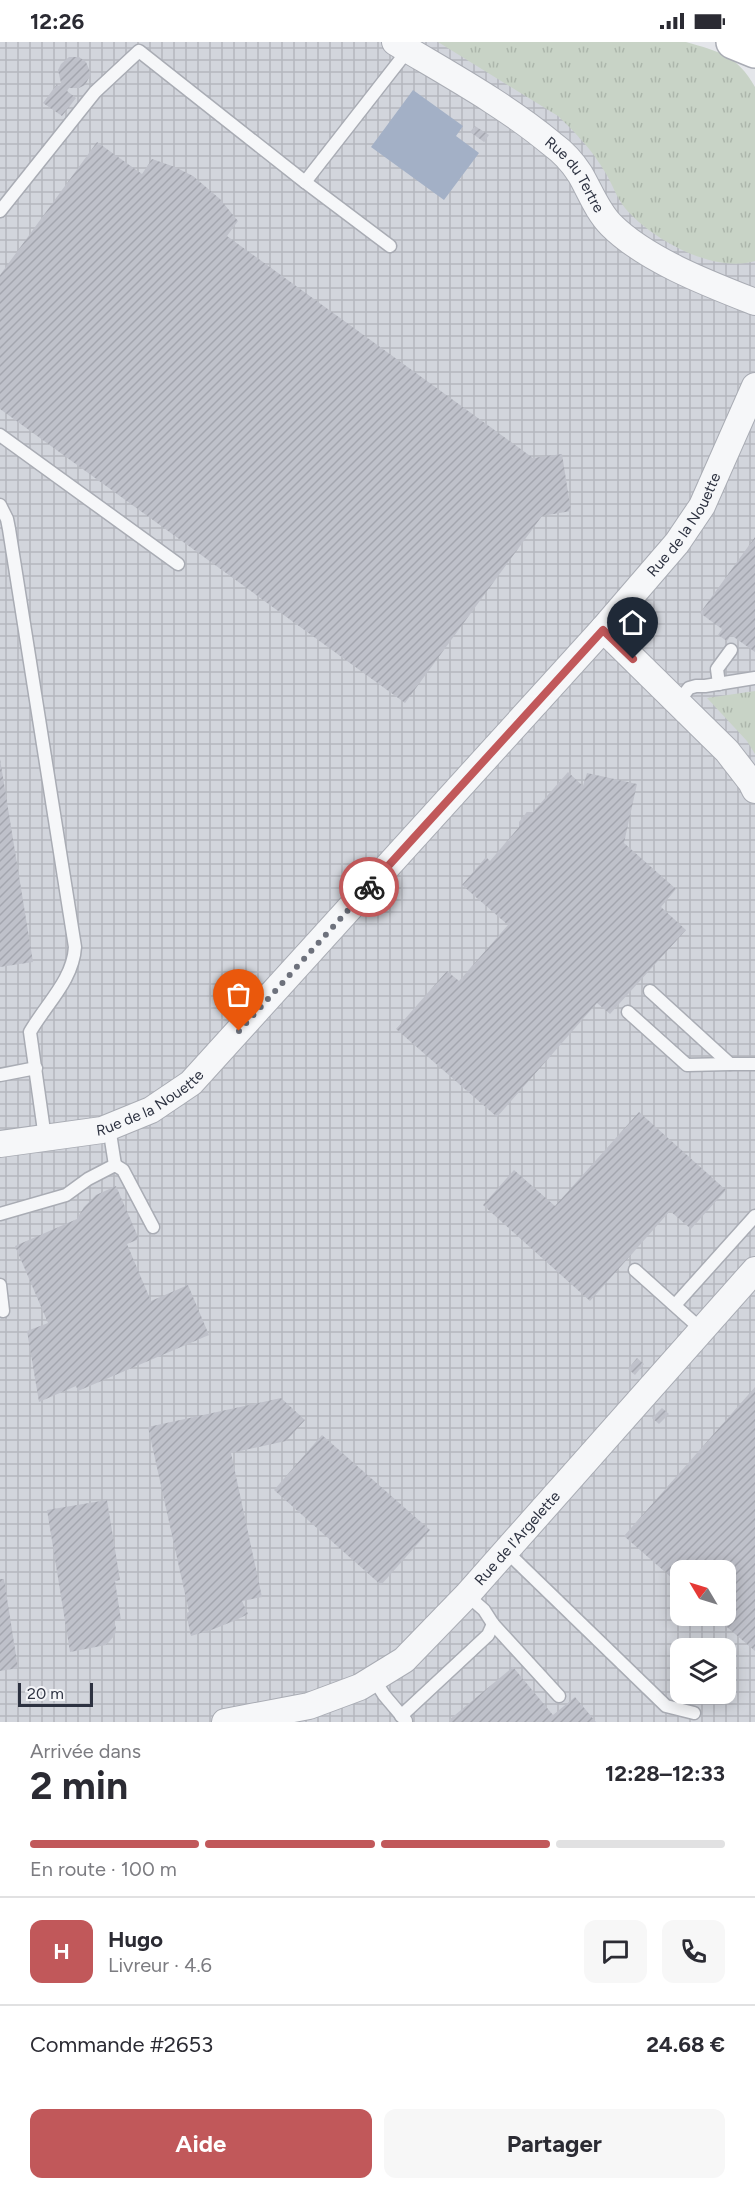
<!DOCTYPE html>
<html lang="fr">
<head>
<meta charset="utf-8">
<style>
	body { margin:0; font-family:Figtree,sans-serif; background:#f7f7f7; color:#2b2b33; height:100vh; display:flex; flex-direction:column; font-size:22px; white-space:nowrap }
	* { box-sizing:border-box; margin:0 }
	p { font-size:20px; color:#7c7c81 }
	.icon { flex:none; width:33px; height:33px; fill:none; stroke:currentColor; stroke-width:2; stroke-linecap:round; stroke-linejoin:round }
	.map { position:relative; height:1680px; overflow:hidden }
	.panel { display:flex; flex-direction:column; background:#fff; flex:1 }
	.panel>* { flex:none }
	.needle { width:39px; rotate:308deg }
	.buttons { position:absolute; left:670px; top:1518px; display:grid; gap:12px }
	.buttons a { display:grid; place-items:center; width:66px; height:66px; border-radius:12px; background:#fff; box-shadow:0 3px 15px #0003; font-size:30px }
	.scale { position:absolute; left:18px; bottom:15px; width:75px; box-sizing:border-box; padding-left:6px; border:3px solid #2d3241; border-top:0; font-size:16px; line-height:21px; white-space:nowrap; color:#2d3241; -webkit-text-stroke:4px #f4f5f8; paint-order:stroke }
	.pin { position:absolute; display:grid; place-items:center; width:51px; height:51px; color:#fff; margin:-62px -26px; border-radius:50% 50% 50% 0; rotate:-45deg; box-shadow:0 0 6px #0007 }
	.pin .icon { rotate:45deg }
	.courier { position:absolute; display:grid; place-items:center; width:60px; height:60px; margin:-30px; border:4px solid #c1585a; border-radius:50%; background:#fff; color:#222; box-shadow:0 2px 8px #0007 }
	.overview em { font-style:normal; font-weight:700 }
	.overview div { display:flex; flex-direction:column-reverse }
	.overview { display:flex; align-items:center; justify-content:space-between; height:102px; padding:0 30px }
	h1 { font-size:39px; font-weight:700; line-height:45px }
	.bar { display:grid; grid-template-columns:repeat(4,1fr); gap:9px 6px; align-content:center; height:72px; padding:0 30px }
	.bar i { height:8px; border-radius:4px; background:#e1e1e2 }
	.bar .selected { background:#c1585a }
	.bar p { grid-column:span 4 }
	.line { display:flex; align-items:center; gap:15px; padding:0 30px; border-top:2px solid #e1e1e2 }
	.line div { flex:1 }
	.round { display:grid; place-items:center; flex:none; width:63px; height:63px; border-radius:12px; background:#f7f7f7 }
	.button { display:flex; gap:12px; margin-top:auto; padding:12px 30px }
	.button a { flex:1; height:69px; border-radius:12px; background:#c1585a; color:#fff; font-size:24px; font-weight:700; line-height:69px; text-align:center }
	.button a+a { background:#f7f7f7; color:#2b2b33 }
	.status { display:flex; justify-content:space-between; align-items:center; height:42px; padding:0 30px; background:#fff; direction:ltr }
	.status svg { height:16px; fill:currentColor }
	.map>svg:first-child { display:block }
</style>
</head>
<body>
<div class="status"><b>12:26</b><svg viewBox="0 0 49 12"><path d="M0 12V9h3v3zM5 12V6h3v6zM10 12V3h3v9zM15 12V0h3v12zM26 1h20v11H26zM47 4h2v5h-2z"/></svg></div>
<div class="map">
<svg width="755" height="1680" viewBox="0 0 755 1680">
	<defs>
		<pattern id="industrial-grid" width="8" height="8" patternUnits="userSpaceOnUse" patternTransform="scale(1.5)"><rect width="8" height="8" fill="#d2d5dc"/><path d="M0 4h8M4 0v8" fill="none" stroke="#b5b7be"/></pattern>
		<pattern id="grass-tufts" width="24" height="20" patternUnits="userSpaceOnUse" patternTransform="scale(1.5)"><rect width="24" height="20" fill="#c8d3c6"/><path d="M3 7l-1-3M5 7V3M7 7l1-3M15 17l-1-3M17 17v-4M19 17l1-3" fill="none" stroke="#acb6ab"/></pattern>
		<pattern id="building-hatch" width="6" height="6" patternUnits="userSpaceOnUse" patternTransform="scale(1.5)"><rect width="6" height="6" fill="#bfc1ca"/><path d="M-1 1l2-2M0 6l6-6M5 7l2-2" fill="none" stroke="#a4a6af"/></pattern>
	</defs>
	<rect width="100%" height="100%" fill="#e4e6ea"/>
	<!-- industrial -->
	<path fill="url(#industrial-grid)" fill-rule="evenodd" d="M 0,0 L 458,0 L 755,208 L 755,1680 L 0,1680 ZM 681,1528 L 726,1528 L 726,1574 L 681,1574 ZM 681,1606 L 726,1606 L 726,1652 L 681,1652 Z"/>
	<!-- grass -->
	<g fill="url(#grass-tufts)">
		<path d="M 438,0 L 686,0 C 720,10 737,13 755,45 L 755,219 C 714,232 651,197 625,166 C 616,155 612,141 605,130 C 592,108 576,91 558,74 Z"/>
		<path d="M 755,649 L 755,712 L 747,699 L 707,656 Z"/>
	</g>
	<!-- water -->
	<path fill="#a3b0c6" d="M 413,48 L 463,84 L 456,94 L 479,111 L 444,158 L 371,105 Z"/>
	<!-- building -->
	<g fill="url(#building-hatch)">
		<path d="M 69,15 L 79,15 L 86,20 L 91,32 L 85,43 L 79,46 L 69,46 L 67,49 L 76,56 L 62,74 L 43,61 L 57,42 L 59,44 L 61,41 L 58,28 L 61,22 Z"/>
		<path d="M 475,84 L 489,93 L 484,100 L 470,90 Z"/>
		<path d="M 97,100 L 142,132 L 152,117 L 175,125 L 193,134 L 220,157 L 238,179 L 227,194 L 533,416 L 562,412 L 571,469 L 542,474 L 405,661 L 0,367 L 0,233 Z"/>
		<path d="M 755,495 L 755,610 L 731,593 L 727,599 L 718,593 L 722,587 L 700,571 Z"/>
		<path d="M 0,717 L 33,920 L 0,925 Z"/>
		<path d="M 568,730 L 583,744 L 587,731 L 637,742 L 624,801 L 676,847 L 661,865 L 686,888 L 610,972 L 597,961 L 497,1075 L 396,987 L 447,929 L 459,939 L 508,883 L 462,843 L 486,815 L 490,819 L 519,785 L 519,780 L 527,770 L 533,770 Z"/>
		<path d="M 639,1070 L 726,1148 L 691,1187 L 670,1169 L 590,1259 L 483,1163 L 514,1128 L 555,1164 Z"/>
		<path d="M 116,1144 L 139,1197 L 127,1202 L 151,1259 L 188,1243 L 209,1293 L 78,1349 L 76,1344 L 39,1360 L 27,1289 L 48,1281 L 15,1204 L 77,1177 L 84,1165 L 96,1153 Z"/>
		<path d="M 637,1316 L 644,1322 L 635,1333 L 628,1327 Z"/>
		<path d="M 755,1345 L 755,1609 L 714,1574 L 726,1574 L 726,1528 L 681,1528 L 681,1544 L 624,1494 Z"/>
		<path d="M 281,1356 L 305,1378 L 286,1399 L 231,1411 L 262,1555 L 242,1559 L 248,1572 L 236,1578 L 214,1587 L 191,1594 L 186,1571 L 189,1570 L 148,1385 Z"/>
		<path d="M 662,1366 L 669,1372 L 659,1382 L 652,1376 Z"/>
		<path d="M 322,1393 L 430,1488 L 381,1543 L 274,1448 Z"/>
		<path d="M 107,1458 L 120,1538 L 115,1539 L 121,1578 L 114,1579 L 116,1586 L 115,1593 L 106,1603 L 70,1610 L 47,1468 Z"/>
		<path d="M 0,1537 L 4,1537 L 18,1626 L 0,1629 Z"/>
		<path d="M 513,1625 L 553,1673 L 575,1655 L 596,1680 L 451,1680 L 449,1678 Z"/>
	</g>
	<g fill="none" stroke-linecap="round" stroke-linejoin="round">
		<!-- lane casing -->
		<g stroke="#a9acb4" stroke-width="15">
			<g id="lane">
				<path d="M 305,140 L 390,204"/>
				<path d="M 0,169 L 95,50 L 139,9 L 305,140 L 408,8"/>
				<path d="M 0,393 L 178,522"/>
				<path d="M 0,463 L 7,477 L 9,487 L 75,905 C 73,938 46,962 30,990 L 45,1096"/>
				<path d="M 719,642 L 717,627 L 731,608"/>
				<path d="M 678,660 L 689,646 L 696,644 L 705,644 L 755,636"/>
				<path d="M 650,949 L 730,1022 L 755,1022"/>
				<path d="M 628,970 L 687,1023 L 730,1022"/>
				<path d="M 0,1033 L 36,1026"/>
				<path d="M 109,1085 L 115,1123"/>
				<path d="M 0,1172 L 66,1153 L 88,1137 L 115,1123 L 123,1128 L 153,1185"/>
				<path d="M 635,1228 L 702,1288"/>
				<path d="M 0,1243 L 3,1269"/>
				<path d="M 675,1263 L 755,1174"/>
				<path d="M 506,1509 L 666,1664 L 694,1671"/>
				<path d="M 467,1553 L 484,1568 L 493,1582 L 559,1654"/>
				<path d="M 374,1637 L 384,1653 L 406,1679"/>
				<path d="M 401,1674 L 488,1593 L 493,1582"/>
			</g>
		</g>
		<!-- street casing -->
		<g stroke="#a9acb4" stroke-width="28">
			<g id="street">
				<path id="s1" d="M 395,0 C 448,32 504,62 552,102 C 563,110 573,121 580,132 C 590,149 597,169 611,183 C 646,218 709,242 755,260"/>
				<path d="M 603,587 L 727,709 L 751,740 L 755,748"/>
				<path id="s2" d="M 0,1102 L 102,1088 L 151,1068 L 191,1041 L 603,587 L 677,501 L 702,464 L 755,344"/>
				<path id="s3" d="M 225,1680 L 309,1664 L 360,1645 L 404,1618 L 467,1553 L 755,1228"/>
			</g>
		</g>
		<!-- secondary casing -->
		<g stroke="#a9acb4" stroke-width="36">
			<path id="secondary" d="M 733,0 L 755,9"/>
		</g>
		<!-- lane -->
		<use href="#lane" stroke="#f6f7f9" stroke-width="12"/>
		<!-- street -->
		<use href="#street" stroke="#f6f7f9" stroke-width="26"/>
		<!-- secondary -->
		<use href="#secondary" stroke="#fff" stroke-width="33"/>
	</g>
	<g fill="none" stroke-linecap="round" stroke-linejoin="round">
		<!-- done -->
		<path stroke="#6d717c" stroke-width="6" stroke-dasharray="0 10.8" d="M 239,989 L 369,845"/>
		<!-- route -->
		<path stroke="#c1585a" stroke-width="8" d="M 369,845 L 603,588 L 633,617"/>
	</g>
	<g text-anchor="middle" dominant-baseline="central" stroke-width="4.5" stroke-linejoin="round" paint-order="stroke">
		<!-- street labels -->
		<g font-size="15" fill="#2d3241" stroke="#f4f5f8">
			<text stroke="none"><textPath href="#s1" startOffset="226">Rue du Tertre</textPath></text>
			<text stroke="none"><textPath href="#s2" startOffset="950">Rue de la Nouette</textPath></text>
			<text stroke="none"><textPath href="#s2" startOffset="158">Rue de la Nouette</textPath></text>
			<text stroke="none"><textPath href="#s3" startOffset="358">Rue de l'Argelette</textPath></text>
		</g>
	</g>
</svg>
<div class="buttons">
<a><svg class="needle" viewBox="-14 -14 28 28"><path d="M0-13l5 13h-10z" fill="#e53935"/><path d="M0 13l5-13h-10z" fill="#7c7c81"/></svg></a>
<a><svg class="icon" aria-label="layers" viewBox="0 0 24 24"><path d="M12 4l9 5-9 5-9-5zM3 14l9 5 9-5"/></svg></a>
</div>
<div class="scale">20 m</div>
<div class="pin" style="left:239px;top:989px;background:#ea580c"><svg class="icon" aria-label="bag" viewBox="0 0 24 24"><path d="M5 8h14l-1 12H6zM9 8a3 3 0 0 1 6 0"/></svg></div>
<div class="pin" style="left:633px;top:617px;background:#1f2937"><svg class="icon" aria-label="home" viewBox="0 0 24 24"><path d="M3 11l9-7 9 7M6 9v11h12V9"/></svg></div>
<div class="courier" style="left:369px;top:845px"><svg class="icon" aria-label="bike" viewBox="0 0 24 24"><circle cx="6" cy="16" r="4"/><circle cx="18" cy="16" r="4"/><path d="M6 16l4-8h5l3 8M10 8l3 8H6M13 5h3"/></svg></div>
</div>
<section class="panel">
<div class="overview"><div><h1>2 min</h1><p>Arrivée dans</p></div><em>12:28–12:33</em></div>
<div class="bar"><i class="selected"></i><i class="selected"></i><i class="selected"></i><i></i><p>En route · 100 m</p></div>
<div class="line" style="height:108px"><b class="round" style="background:#c1585a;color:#fff">H</b><div><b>Hugo</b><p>Livreur · 4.6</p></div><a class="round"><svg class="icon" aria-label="chat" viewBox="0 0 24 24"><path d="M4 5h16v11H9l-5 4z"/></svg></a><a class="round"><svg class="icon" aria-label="phone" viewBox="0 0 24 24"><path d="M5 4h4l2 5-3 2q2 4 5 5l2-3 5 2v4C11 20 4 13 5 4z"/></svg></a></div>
<div class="line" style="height:78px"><div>Commande #2653</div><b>24.68 €</b></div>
<div class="button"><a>Aide</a><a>Partager</a></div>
</section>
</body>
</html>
